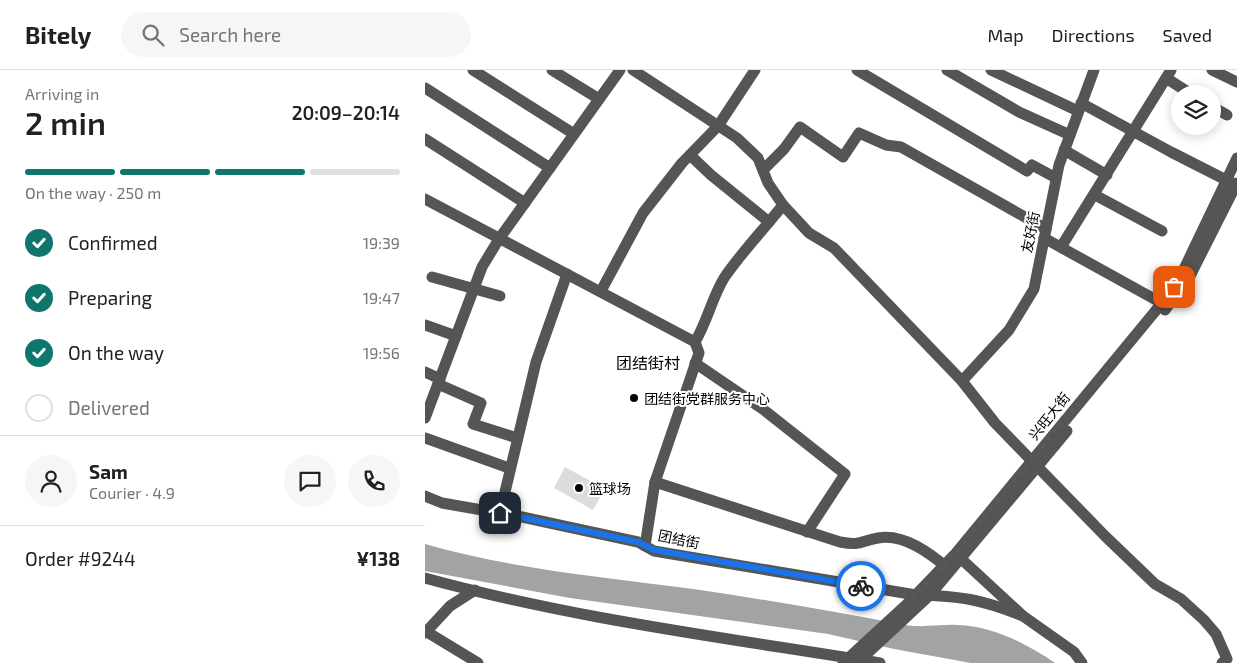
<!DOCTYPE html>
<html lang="en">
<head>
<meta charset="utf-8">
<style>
	body { margin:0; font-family:"Exo 2","Noto Sans SC",sans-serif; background:#f6f6f6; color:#202124; height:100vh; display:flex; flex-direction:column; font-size:19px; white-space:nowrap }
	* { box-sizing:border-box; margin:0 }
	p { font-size:16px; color:#757577 }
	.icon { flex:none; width:28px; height:28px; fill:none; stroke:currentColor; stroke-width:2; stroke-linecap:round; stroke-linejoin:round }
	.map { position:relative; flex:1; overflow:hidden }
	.sheet { display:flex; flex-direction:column; background:#fff; width:425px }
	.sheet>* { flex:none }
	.tools { position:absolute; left:746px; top:15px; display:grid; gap:10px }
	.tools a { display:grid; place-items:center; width:50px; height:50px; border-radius:50%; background:#fff; box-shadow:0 2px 12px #0003; font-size:25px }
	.pin { position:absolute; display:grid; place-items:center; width:42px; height:42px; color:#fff; margin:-21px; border-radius:10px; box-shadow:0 2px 8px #0006 }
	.courier { position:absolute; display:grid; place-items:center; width:50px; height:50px; margin:-25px; border:4px solid #1a73e8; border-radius:50%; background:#fff; color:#222; box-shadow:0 1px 6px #0007 }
	.head em { font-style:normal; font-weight:600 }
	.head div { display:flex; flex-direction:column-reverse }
	.head { display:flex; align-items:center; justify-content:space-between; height:85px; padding:0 25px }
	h1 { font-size:32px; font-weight:600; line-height:38px }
	.bar { display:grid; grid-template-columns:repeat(4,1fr); gap:8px 5px; align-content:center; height:60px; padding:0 25px }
	.bar i { height:6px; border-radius:4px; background:#e0e0e0 }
	.bar .on { background:#0f766e }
	.bar p { grid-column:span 4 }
	.line { display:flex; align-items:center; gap:12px; padding:0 25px; border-top:1px solid #e0e0e0 }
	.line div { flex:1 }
	.round { display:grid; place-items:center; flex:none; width:52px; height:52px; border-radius:26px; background:#f6f6f6 }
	ol { padding:0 25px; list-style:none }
	li { display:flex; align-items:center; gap:15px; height:55px }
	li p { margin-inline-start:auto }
	li .icon { padding:5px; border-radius:50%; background:#0f766e; color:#fff; stroke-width:4 }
	li:last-child { color:#757577 }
	li i { width:28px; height:28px; border:2px solid #e0e0e0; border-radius:50% }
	header { display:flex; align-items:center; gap:30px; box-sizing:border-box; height:70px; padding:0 25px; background:#fff; border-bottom:1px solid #e0e0e0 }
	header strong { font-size:24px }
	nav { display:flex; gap:28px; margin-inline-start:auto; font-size:18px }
	.search { width:350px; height:45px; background:#f6f6f6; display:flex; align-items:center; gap:12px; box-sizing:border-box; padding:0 18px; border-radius:28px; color:#757577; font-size:19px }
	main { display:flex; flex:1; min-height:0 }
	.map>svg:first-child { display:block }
</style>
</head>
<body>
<header>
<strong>Bitely</strong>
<div class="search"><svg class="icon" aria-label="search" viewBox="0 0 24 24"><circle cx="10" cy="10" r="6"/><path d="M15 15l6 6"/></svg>Search here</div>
<nav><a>Map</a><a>Directions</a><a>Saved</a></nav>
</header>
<main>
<section class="sheet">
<div class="head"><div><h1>2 min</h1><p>Arriving in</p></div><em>20:09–20:14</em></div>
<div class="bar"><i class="on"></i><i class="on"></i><i class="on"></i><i></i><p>On the way · 250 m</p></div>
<ol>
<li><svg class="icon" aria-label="check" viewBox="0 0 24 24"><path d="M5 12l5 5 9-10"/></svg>Confirmed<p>19:39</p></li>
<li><svg class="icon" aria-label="check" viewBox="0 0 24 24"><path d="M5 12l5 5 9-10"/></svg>Preparing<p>19:47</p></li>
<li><svg class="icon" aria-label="check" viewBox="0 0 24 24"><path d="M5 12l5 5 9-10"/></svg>On the way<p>19:56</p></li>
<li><i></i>Delivered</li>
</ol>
<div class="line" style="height:90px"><a class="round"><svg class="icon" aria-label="person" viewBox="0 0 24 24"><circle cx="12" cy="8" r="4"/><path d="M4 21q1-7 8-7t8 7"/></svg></a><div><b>Sam</b><p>Courier · 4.9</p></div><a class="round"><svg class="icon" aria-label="chat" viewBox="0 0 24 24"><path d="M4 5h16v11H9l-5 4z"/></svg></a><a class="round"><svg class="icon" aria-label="phone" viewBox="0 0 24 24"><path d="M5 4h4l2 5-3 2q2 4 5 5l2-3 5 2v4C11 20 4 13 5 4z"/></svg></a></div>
<div class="line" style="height:65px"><div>Order #9244</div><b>¥138</b></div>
</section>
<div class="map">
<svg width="812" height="593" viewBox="0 0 812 593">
	<rect width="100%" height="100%" fill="#fff"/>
	<!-- green -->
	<path fill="#dcdcdc" d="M 140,397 L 180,419 L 168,440 L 129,418 Z"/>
	<!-- water -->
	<path fill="#a3a3a3" d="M 0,474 C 87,499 179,507 268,519 C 339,529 410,542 480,555 C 498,558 515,554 533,555 C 568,556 602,574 630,593 L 546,593 L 469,579 L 403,564 L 145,528 L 0,501 Z"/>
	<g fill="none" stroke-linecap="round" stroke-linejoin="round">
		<!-- minor -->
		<g stroke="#555" stroke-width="11">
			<path d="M 48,0 L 149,64"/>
			<path d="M 127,0 L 174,29"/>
			<path d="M 208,0 L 312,68 L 333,88 L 343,113 L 358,135 L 384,163 L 409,178 L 537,311 L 570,353 L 680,466 L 730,514 L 756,529 L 779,550 L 791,564 L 802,589 L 797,593"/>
			<path d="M 432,0 L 602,101 L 607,95 L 631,108"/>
			<path d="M 522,0 L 594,42 L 645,65"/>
			<path d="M 566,0 L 653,41"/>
			<path d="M 787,0 L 812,12"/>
			<path d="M 741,8 L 766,24"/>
			<path d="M 0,18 L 125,98"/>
			<path d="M 656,33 L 746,82 L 807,113"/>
			<path d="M 788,37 L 802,45"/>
			<path d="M 0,69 L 100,133"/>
			<path d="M 639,80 L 682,105"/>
			<path d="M 265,85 L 286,105 L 344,152"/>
			<path d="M 338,100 L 359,79 L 375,57 L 418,87 L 434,63 L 461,75 L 476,77 L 621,159"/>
			<path d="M 670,125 L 737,161"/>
			<path d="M 0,129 L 270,272 L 274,283 L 230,412 L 220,476"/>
			<path d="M 619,168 L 742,236"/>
			<path d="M 636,177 L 746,0"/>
			<path d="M 7,207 L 75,226"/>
			<path d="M 176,221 L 218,143 L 257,93 L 293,56 L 330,0"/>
			<path d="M 740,240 L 765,206 L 812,113"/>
			<path d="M 0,255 L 31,266"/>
			<path d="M 270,272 C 282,252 287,228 299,208 C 316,183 339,159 358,135"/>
			<path d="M 270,293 L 339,340 L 420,404 L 382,462"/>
			<path d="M 0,302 L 15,309"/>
			<path d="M 537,311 L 584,260 L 609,219 L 634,95 L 669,0"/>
			<path d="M 13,314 L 56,333 L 48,354 L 92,368"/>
			<path d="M 0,348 L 57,197 L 74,169 L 195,0"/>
			<path d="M 0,368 L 84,398"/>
			<path d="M 230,412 L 415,472 C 437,476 435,471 453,468 C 479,463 506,484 525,500"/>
			<path d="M 0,426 L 17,433 L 97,447 L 213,472 L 229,481 L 491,525 C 535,526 556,529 598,546"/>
			<path d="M 75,443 L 111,292 L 142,204"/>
			<path d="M 532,485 L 598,546 L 649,582 L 657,593"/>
			<path d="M 0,508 C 149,549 303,568 455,593"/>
			<path d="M 2,562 L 53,593"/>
			<path d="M 0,563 L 25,536 L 50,520"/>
			<path d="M 418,593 L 482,534 L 531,483 L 737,233 L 759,199 L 812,88"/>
			<path d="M 432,593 L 505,525 L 642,361"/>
		</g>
	</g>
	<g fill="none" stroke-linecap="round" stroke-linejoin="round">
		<!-- done -->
		<path stroke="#595959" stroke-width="5" stroke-dasharray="0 9" d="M 436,516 L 491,525 L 542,469 L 749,217"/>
		<!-- route -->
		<path stroke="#1a73e8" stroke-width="6" d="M 75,443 L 213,472 L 229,480 L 436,516"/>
	</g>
	<!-- markers -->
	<g fill="#000" stroke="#fff" stroke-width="2">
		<circle cx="209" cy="328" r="5"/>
		<circle cx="154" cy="418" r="5"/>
	</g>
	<g text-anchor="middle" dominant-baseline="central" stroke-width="4" stroke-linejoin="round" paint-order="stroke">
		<!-- street labels -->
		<g font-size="14" fill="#000" stroke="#fff">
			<text transform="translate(605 162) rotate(-79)">友好街</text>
			<text transform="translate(624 346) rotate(-51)">兴旺大街</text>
			<text transform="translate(254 469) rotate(12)">团结街</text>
		</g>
		<!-- poi labels -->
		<g font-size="14" fill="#000" stroke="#fff" text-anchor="start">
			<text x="219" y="328">团结街党群服务中心</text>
			<text x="164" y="418">篮球场</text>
		</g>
		<!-- quarter labels -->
		<g font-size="16" fill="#000" stroke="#fff">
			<text x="223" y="292">团结街村</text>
		</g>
	</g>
</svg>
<div class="tools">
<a><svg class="icon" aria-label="layers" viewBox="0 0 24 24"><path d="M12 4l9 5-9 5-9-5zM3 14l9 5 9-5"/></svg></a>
</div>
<div class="pin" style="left:749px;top:217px;background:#ea580c"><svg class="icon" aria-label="bag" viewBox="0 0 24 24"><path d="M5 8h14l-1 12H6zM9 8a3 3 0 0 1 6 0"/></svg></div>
<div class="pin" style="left:75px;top:443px;background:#1f2937"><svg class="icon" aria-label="home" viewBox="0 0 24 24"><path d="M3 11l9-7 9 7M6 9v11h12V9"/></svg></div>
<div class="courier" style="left:436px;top:516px"><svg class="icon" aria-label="bike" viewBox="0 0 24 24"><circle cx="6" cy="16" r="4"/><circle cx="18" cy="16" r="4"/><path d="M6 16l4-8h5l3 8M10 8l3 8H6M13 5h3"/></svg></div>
</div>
</main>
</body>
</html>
